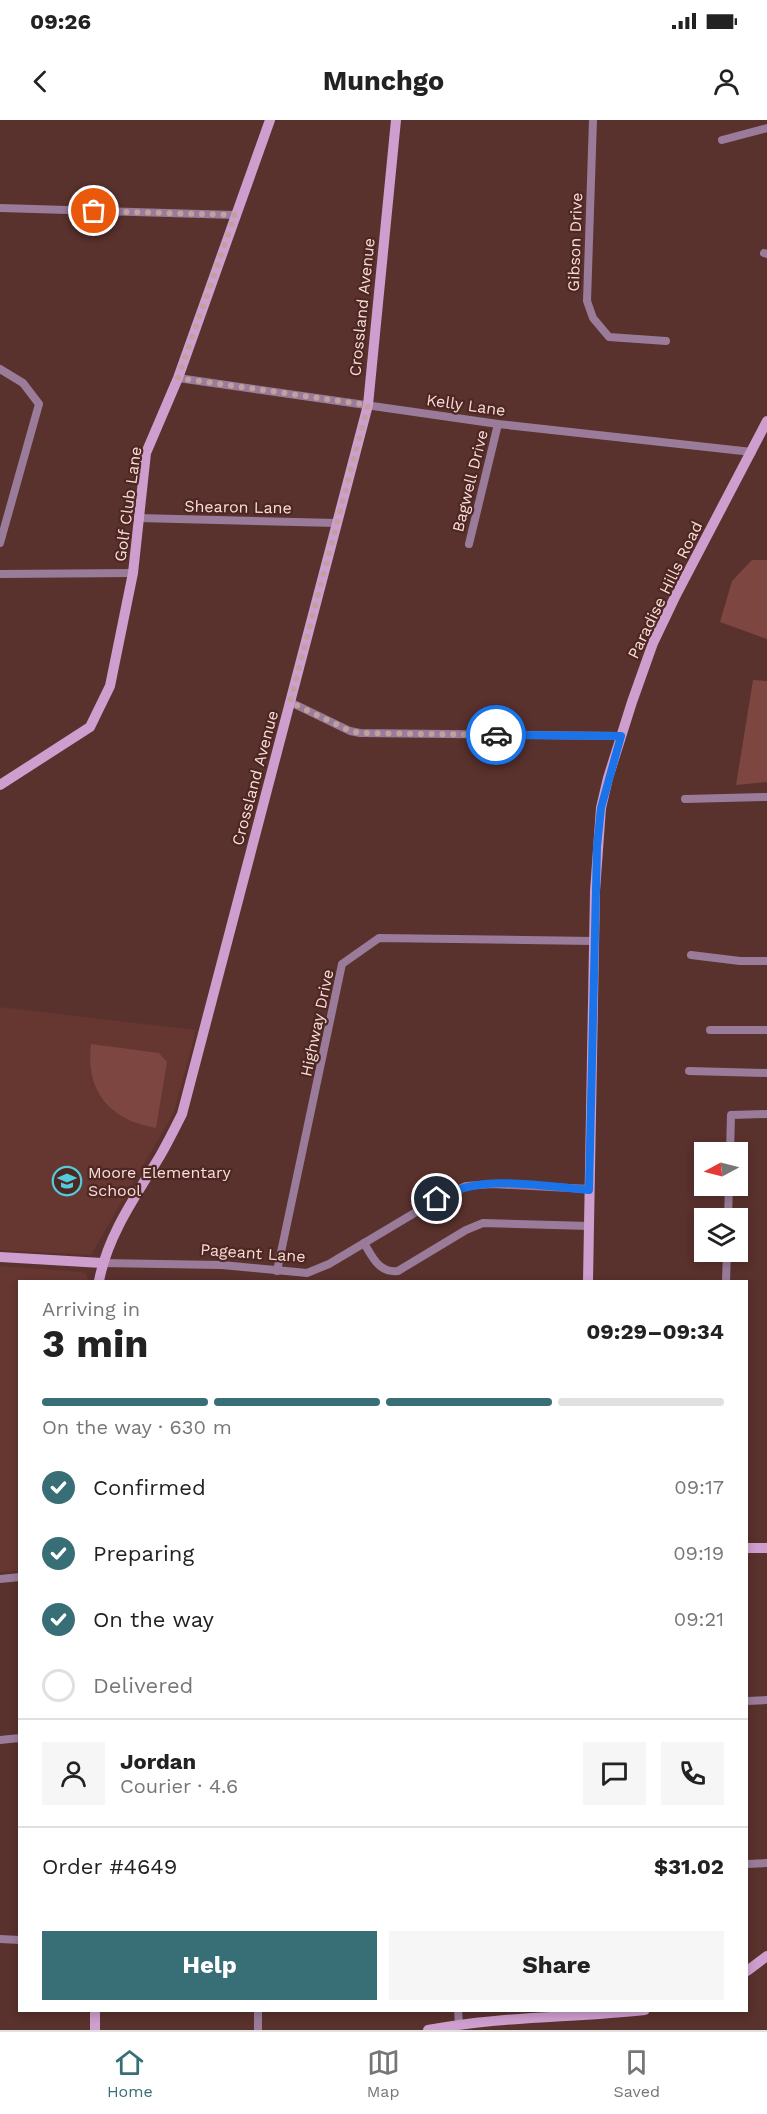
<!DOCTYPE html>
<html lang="en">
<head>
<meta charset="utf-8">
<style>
	body { margin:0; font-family:"Work Sans",sans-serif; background:#f6f6f6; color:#222; height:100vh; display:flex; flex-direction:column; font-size:22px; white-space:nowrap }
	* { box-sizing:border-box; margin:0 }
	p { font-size:20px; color:#767676 }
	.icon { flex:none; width:33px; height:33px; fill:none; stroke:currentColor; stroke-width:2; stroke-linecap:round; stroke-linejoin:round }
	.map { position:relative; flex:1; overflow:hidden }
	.details { position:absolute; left:18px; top:1160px; width:730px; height:732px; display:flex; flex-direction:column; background:#fff; border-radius:0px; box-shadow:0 3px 9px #0003 }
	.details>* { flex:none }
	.needle { width:39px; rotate:263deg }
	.buttons { position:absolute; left:694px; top:1022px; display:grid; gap:12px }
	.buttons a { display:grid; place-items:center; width:54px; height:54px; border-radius:0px; background:#fff; box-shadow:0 3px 9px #0003; font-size:30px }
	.pin { position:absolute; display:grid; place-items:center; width:51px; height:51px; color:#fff; margin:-26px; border:3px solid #fff; border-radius:50%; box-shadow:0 2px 6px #0007 }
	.courier { position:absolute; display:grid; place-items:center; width:60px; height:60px; margin:-30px; border:4px solid #1a73e8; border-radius:50%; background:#fff; color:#222; box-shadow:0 2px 8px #0007 }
	.overview em { font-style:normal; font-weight:700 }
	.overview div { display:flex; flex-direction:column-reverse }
	.overview { display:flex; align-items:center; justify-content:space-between; height:102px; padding:0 24px }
	h1 { font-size:39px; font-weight:700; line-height:45px }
	.bar { display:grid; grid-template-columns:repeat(4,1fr); gap:9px 6px; align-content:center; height:72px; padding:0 24px }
	.bar i { height:8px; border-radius:4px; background:#e0e0e0 }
	.bar .on { background:#386e75 }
	.bar p { grid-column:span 4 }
	.line { display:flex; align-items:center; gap:15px; padding:0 24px; border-top:2px solid #e0e0e0 }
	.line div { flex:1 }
	.round { display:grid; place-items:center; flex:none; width:63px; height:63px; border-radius:0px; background:#f6f6f6 }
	ol { padding:0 24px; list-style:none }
	li { display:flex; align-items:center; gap:18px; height:66px }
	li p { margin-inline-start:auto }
	li .icon { padding:6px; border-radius:50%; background:#386e75; color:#fff; stroke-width:4 }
	li:last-child { color:#767676 }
	li i { width:33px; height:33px; border:3px solid #e0e0e0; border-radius:50% }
	.button { display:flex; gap:12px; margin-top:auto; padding:12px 24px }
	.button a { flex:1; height:69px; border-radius:0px; background:#386e75; color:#fff; font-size:24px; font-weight:700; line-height:69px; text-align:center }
	.button a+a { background:#f6f6f6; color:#222 }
	.status { display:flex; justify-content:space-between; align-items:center; height:42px; padding:0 30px; background:#fff; direction:ltr }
	.status svg { height:16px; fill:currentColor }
	header { display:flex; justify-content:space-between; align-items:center; height:78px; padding:0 24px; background:#fff; font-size:27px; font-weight:700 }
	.dock { display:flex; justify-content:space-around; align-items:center; height:84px; border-top:2px solid #e0e0e0; background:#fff; font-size:16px; color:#767676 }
	.dock a { display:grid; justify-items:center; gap:3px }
	.dock .on { color:#386e75 }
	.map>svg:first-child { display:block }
</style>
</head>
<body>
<div class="status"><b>09:26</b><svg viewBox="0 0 49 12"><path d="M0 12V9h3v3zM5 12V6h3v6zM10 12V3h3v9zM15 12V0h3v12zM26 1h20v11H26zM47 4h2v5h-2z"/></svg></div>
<header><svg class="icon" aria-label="back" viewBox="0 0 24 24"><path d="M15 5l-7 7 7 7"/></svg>Munchgo<svg class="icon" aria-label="person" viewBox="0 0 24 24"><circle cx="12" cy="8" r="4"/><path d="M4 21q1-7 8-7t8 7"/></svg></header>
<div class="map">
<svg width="767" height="1910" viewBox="0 0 767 1910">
	<rect width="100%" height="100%" fill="#59312d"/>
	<!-- built -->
	<g fill="#663631">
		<path d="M 0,887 L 196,910 L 174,992 L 91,1135 L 0,1130 Z"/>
		<path d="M 0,1146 L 82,1152 L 86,1154 L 88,1161 L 20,1161 L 19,1451 L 0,1452 Z"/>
	</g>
	<!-- green -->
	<g fill="#7e4640">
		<path d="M 752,440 L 767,440 L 767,519 L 720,502 L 732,461 Z"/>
		<path d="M 753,560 L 767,561 L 767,662 L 736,665 Z"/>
		<path d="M 91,924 L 159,933 L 167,942 L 156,1008 C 110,1000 85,972 91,924 Z"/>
	</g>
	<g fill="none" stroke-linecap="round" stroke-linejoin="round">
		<!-- street -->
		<g stroke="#9a7c9a" stroke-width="8">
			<path d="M 593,0 L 587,181 L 593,198 L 609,217 L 666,221"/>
			<path d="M 722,20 L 767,8"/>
			<path d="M 0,88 L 235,95"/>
			<path d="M 764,133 L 767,134"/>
			<path d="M 0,249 L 23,263 L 39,284 L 0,423"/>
			<path d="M 178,258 L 498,304 L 752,332"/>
			<path d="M 138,398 L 336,403"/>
			<path d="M 469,424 L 498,304"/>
			<path d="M 0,454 L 133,453"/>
			<path d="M 290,582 L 350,611 L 360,613 L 621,616"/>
			<path d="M 685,679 L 767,677"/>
			<path d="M 691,835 L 740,841 L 767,841"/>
			<path d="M 710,910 L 767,910"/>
			<path d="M 689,951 L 767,953"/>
			<path d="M 730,1032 L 731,995 L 767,994"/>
			<path d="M 728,1098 L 729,1065"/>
			<path d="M 364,1123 C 373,1138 379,1153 398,1151 L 466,1110 L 483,1103 L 589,1106"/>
			<path d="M 102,1143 L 222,1145 L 307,1153 L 329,1144 L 443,1076 L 466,1066 L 492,1064 L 589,1069"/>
			<path d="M 277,1151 L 342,844 L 379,818 L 594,821"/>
			<path d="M 726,1161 L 727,1131"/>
			<path d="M 0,1459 L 20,1457"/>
			<path d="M 747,1581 L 767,1580"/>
			<path d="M 0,1620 L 20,1618"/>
			<path d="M 747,1744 L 767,1743"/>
			<path d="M 0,1819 L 20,1820"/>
			<path d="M 458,1890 L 459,1904"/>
			<path d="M 258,1910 L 258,1890"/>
		</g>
		<!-- secondary -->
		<g stroke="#ce9ece" stroke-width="10">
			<path d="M 0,665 L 90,607 L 110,566 L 133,453 L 146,333 L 178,258 L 270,0"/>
			<path d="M 0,1137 L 102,1143"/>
			<path d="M 99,1161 C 108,1114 136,1076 160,1036 C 168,1022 175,1008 182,994 L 368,285 L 396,0"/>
			<path d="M 588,1161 L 595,771 L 601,688 L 608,658 L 632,582 L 653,523 L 675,477 L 767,301"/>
			<path d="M 747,1428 L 767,1428"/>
			<path d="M 747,1851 L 767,1836"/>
			<path d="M 95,1910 L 95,1890"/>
			<path d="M 428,1910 C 500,1896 573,1898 645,1890"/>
		</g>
	</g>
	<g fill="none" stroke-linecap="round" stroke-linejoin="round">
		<!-- done -->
		<path stroke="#c0a19d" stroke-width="6" stroke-dasharray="0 10.8" d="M 94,91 L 235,95 L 178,258 L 368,285 L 290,582 L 350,611 L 360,613 L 496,615"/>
		<!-- route -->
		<path stroke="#1a73e8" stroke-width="8" d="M 437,1079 C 481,1053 540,1066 589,1070 L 597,727 L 601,688 L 621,616 L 496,615"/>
	</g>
	<!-- icons -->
	<defs>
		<g id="school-ring" transform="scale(1.5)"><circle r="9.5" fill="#4e2723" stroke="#52cbda" stroke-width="1.5"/><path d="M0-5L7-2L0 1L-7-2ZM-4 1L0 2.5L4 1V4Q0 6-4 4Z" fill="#52cbda"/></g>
	</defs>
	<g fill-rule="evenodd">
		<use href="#school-ring" x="67" y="1061"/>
	</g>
	<g text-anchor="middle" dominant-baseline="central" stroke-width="4.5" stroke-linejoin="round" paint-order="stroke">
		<!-- street labels -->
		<g font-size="16" fill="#f8deda" stroke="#4e2723">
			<text transform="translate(575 122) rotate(-88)">Gibson Drive</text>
			<text transform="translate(362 187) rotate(-84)">Crossland Avenue</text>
			<text transform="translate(466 285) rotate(8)">Kelly Lane</text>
			<text transform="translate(470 361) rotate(-76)">Bagwell Drive</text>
			<text transform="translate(128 384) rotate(-82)">Golf Club Lane</text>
			<text transform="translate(238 387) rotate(1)">Shearon Lane</text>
			<text transform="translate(665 470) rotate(-64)">Paradise Hills Road</text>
			<text transform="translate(255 658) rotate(-75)">Crossland Avenue</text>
			<text transform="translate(317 903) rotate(-78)">Highway Drive</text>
			<text transform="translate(253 1133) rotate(4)">Pageant Lane</text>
		</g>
		<!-- poi labels -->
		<g font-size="16" fill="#f8deda" stroke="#4e2723" text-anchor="start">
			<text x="88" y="1052">Moore Elementary<tspan x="88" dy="18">School</tspan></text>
		</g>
	</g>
</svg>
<div class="buttons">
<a><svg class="needle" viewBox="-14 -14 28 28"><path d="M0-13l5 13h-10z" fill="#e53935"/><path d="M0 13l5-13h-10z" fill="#767676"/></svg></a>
<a><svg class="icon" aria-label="layers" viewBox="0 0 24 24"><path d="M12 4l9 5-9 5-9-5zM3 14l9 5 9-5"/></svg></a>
</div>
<div class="pin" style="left:94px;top:91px;background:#ea580c"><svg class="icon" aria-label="bag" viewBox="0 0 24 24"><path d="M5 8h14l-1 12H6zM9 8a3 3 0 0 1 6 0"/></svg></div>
<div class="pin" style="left:437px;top:1079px;background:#1f2937"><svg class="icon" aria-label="home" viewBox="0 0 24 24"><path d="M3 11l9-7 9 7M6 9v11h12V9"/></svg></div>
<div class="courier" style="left:496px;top:615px"><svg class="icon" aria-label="car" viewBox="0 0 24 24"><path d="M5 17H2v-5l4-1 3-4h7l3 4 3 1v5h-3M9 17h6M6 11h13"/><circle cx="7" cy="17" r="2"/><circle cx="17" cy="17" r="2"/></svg></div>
<section class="details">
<div class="overview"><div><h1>3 min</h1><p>Arriving in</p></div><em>09:29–09:34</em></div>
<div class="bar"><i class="on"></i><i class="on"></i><i class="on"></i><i></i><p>On the way · 630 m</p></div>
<ol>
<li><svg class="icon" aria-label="check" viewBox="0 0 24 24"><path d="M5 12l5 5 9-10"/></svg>Confirmed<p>09:17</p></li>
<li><svg class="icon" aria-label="check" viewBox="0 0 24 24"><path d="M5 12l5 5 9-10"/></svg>Preparing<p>09:19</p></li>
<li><svg class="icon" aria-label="check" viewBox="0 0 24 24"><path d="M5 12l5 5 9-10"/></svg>On the way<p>09:21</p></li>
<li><i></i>Delivered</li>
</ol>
<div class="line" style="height:108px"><a class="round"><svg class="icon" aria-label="person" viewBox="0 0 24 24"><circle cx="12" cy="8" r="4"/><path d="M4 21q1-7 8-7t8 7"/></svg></a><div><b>Jordan</b><p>Courier · 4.6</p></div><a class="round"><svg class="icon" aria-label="chat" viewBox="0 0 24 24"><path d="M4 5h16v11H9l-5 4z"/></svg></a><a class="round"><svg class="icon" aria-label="phone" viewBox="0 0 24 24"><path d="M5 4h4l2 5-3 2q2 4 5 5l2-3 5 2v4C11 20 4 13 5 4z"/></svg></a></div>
<div class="line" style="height:78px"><div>Order #4649</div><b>$31.02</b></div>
<div class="button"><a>Help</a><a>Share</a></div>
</section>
</div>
<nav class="dock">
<a class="on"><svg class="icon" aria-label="home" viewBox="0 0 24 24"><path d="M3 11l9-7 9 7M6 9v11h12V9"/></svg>Home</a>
<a><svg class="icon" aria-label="map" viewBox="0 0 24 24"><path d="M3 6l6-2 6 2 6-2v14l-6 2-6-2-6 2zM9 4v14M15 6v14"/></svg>Map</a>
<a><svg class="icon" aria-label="saved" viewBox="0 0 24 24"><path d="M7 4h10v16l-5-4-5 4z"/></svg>Saved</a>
</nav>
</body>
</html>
